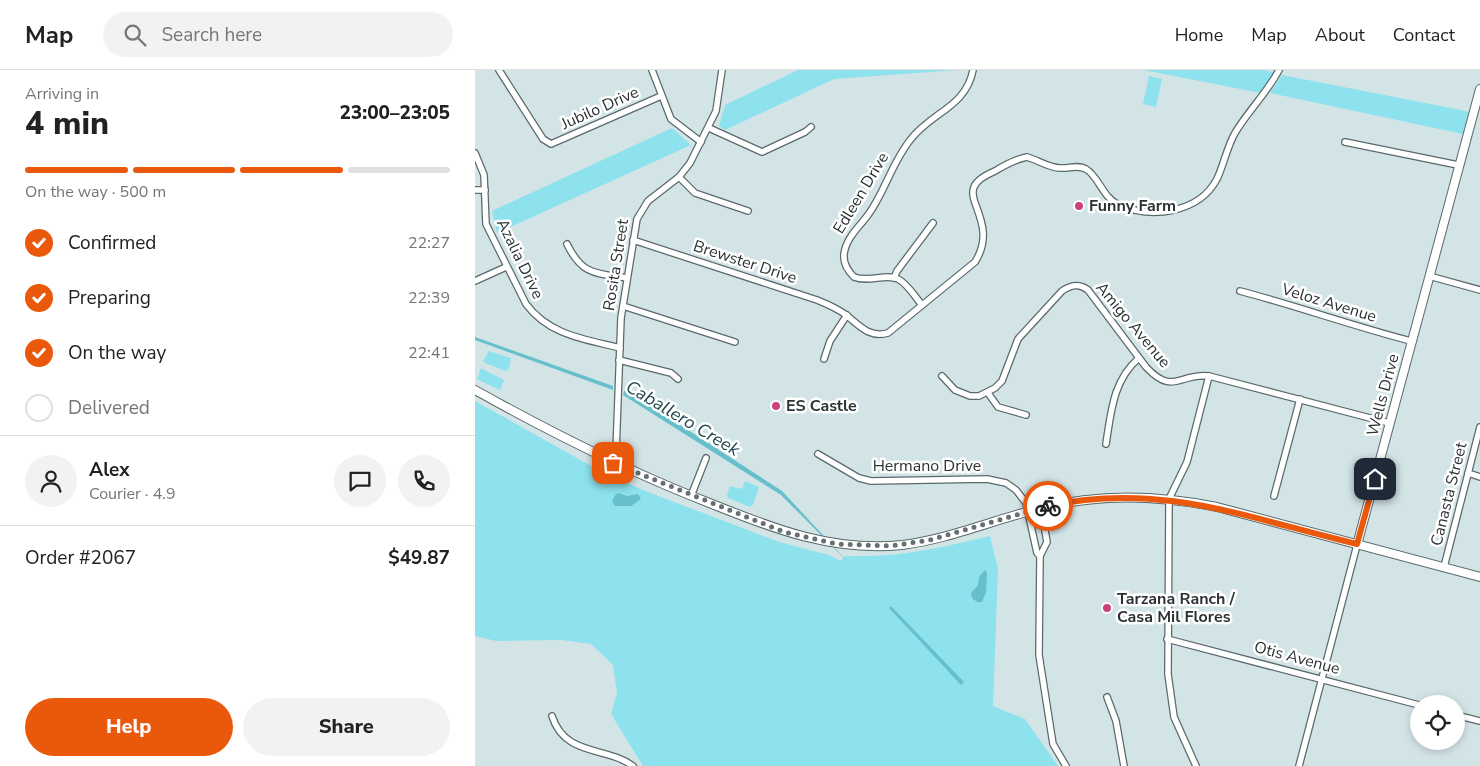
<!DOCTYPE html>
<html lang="en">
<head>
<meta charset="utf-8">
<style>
	body { margin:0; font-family:"Nunito Sans",sans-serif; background:#f2f2f2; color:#222; height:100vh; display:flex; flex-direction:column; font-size:19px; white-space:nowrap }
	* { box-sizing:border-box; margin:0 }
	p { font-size:16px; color:#767676 }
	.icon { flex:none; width:28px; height:28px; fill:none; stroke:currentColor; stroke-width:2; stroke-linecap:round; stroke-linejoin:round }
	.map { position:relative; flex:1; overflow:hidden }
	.drawer { display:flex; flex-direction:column; background:#fff; width:475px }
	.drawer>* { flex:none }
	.fabs { position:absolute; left:935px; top:625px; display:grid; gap:10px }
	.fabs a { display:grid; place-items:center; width:55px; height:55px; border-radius:50%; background:#fff; box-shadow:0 2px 8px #0003; font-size:25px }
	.pin { position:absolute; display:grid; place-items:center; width:42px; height:42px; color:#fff; margin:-21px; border-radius:10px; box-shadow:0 2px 8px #0006 }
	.courier { position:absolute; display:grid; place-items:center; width:50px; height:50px; margin:-25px; border:4px solid #ea580c; border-radius:50%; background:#fff; color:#222; box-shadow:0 1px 6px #0007 }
	.overview em { font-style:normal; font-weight:800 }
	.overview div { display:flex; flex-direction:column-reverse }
	.overview { display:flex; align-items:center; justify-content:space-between; height:85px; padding:0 25px }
	h1 { font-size:32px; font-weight:800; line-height:38px }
	.bar { display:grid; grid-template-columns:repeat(4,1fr); gap:8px 5px; align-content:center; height:60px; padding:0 25px }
	.bar i { height:6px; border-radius:4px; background:#e0e0e0 }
	.bar .active { background:#ea580c }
	.bar p { grid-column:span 4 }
	.line { display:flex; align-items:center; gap:12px; padding:0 25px; border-top:1px solid #e0e0e0 }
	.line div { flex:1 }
	.round { display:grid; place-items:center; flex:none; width:52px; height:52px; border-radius:26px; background:#f2f2f2 }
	ol { padding:0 25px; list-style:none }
	li { display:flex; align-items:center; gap:15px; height:55px }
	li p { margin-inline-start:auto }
	li .icon { padding:5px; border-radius:50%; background:#ea580c; color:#fff; stroke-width:4 }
	li:last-child { color:#767676 }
	li i { width:28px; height:28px; border:2px solid #e0e0e0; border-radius:50% }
	.button { display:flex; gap:10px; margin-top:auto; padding:10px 25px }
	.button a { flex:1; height:58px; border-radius:30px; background:#ea580c; color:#fff; font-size:20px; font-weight:800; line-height:58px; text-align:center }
	.button a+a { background:#f2f2f2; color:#222 }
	header { display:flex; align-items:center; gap:30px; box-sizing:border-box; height:70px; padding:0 25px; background:#fff; border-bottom:1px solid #e0e0e0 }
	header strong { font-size:24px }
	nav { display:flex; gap:28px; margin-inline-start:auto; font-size:18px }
	.search { width:350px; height:45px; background:#f2f2f2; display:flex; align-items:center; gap:12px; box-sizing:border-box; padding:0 18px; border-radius:28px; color:#767676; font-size:19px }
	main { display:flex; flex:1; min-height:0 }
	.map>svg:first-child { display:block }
</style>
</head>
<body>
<header>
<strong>Map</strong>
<div class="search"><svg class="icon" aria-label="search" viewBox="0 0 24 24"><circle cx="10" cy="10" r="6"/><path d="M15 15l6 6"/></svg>Search here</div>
<nav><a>Home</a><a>Map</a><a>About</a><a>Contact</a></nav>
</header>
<main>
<section class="drawer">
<div class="overview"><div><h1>4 min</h1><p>Arriving in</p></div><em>23:00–23:05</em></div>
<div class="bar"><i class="active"></i><i class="active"></i><i class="active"></i><i></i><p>On the way · 500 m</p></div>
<ol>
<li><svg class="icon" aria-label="check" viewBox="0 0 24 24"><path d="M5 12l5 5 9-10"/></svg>Confirmed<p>22:27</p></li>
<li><svg class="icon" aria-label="check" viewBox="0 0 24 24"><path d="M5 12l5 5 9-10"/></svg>Preparing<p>22:39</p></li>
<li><svg class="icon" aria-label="check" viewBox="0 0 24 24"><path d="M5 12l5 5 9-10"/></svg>On the way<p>22:41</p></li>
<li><i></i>Delivered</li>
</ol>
<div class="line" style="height:90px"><a class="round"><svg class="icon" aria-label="person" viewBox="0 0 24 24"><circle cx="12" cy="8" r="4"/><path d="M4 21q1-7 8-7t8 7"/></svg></a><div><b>Alex</b><p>Courier · 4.9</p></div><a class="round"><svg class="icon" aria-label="chat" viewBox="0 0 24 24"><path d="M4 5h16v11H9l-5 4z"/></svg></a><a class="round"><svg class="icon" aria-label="phone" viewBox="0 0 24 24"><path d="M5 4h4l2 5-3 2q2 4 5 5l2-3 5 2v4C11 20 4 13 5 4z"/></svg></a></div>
<div class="line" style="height:65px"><div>Order #2067</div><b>$49.87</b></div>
<div class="button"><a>Help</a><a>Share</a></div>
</section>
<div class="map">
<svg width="1005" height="696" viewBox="0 0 1005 696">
	<rect width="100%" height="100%" fill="#d3e4e7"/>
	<!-- green -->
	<g fill="#8de2ed">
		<path d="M 323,0 L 482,0 L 359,9 L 250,60 L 244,56 L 250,35 Z"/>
		<path d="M 668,0 L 788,0 L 799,2 L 786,23 Z"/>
		<path d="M 807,5 L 986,40 L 994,42 L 988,64 L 795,23 Z"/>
		<path d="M 674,6 L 687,9 L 681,37 L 668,34 Z"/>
		<path d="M 197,58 L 216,75 L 22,163 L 17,141 Z"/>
		<path d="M 14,281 L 36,288 L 34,299 L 31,301 L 10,293 L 8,291 Z"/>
		<path d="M 6,298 L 29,310 L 25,320 L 2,309 Z"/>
		<path d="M 0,331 L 129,403 L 173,422 L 304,472 L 354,485 L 365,491 L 370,486 C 423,488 465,478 515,466 L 523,499 L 518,636 L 550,649 L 583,696 L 168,696 L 136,644 L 142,623 L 138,595 L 116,574 L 86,570 L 21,571 L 0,566 Z"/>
		<path d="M 270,411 L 284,417 L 278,435 L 275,437 L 253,428 L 252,425 L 255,416 L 267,419 Z"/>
	</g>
	<!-- water -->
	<g fill="#66bfca">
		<path d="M 0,267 L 138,316 L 138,320 L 0,270 Z"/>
		<path d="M 149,321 L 153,321 L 307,421 L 375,494 L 306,425 L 148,325 Z"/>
		<path d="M 144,423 L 152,426 L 163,424 L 166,429 L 156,436 L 140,436 L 137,431 L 141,424 Z"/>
		<path d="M 510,500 L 512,503 L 511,522 L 507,532 L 502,532 L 497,528 L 496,523 L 503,515 L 504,507 Z"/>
		<path d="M 416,536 L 489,612 L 486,615 L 414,538 Z"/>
	</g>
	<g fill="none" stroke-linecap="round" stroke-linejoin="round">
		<!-- minor casing -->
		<g stroke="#5a696b" stroke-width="8">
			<g id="minor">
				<path d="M 24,0 L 68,69 L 76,74 L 186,26"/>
				<path d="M 177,0 L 196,49 L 226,72"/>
				<path d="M 234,58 L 287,82 L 330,62 L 336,57"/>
				<path d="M 870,72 L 983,95"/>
				<path d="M 0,83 L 9,105 L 11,154 L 51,234 C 74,265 109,269 145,278"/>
				<path d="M 204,107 L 220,123 L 273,141"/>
				<path d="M 0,120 L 10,120"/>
				<path d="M 158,170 L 342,230 C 352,234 362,238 371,245 C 385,256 394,268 413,263 L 500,192 C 522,157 492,133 499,117 C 502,109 513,104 520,101 C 530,95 541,89 552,87 C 563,90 574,98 585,98 C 594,99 602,94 611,99 C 625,108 627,127 644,135 C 677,149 724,143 742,109 C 749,94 752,77 760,63 C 773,41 792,23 804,0"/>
				<path d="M 92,174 C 107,205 120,203 152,208"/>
				<path d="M 954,206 L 1005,220"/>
				<path d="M 419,208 L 422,201 L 458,153"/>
				<path d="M 0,211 L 31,197"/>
				<path d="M 765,221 C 822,236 878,256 936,271"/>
				<path d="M 447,235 C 440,227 433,214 423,209 C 411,203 394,213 379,207 C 373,201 368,193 369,184 C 371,168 384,157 393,145 C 410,122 417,92 436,69 C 457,42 491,37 498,0"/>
				<path d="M 148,236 L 260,272"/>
				<path d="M 349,289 L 355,271 L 372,245"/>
				<path d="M 144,290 L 196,303 L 203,309"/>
				<path d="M 467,306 L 480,320 L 495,326 L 504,326 L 520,318 L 527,311 L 543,269 L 587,221 C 596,215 604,213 613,220 L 671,297 C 698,326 704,303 734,306 L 914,353"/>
				<path d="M 513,323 L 523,337 L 551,345"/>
				<path d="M 631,374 C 636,342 638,310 664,288"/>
				<path d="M 343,384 L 384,408 L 396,411 L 512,409 L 531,413 L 541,420 L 551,433 L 562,483 L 565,486"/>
				<path d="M 138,393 L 141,382 L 146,248 L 162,149 L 173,131 L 204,107 L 215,93 L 241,41 L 247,0"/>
				<path d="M 993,403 L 1005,407"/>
				<path d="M 216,426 L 231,388"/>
				<path d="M 799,426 L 825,329"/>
				<path d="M 566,438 L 572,472 L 565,486 L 564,585 L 578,674 L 591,696"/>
				<path d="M 969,497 L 1005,357"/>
				<path d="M 692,569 L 944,635"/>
				<path d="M 632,627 L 641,651 L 649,696"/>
				<path d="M 981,645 L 1005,651"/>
				<path d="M 77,646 C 90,687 131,676 158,696"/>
				<path d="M 721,696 L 699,647 L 693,604 L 694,429 L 712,392 L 734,306"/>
				<path d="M 824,696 L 882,475"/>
			</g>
		</g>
		<!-- major casing -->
		<g stroke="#5a696b" stroke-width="10">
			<g id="major">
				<path d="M 0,320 C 77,363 154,402 237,434 C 299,459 358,482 427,475 C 475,469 520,449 567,438 C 625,423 683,425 742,437 L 1005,507"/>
				<path d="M 882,475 L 1005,19"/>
			</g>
		</g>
		<!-- minor -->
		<use href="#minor" stroke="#fff" stroke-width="5.5"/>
		<!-- major -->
		<use href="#major" stroke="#fff" stroke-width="8"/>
	</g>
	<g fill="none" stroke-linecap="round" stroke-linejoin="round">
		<!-- done -->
		<path stroke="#667072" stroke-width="5" stroke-dasharray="0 9" d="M 138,393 L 309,462 L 362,474 L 415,476 L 455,470 L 573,436"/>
		<!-- route -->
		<path stroke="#ea580c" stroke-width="6" d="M 573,436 C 686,411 775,449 882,474 L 900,409"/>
	</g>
	<!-- markers -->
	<g fill="#c9417f" stroke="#fff" stroke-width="2">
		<circle cx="604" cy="136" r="5"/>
		<circle cx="301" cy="336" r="5"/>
		<circle cx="632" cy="538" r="5"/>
	</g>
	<g text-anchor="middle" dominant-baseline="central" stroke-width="5" stroke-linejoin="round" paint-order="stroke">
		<!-- street labels -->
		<g font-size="16" fill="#2c3233" stroke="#fff">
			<text transform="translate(125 38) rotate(-24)">Jubilo Drive</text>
			<text transform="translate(386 123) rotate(-59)">Edleen Drive</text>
			<text transform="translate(45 189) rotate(64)">Azalia Drive</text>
			<text transform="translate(270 192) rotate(18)">Brewster Drive</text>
			<text transform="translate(141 195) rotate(-81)">Rosita Street</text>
			<text transform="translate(854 233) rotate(17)">Veloz Avenue</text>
			<text transform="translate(658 255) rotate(50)">Amigo Avenue</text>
			<text transform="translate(908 325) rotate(-75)">Wells Drive</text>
			<text x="452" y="396">Hermano Drive</text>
			<text transform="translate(974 424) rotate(-76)">Canasta Street</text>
			<text transform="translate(822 588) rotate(15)">Otis Avenue</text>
		</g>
		<!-- poi labels -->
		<g font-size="16" font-weight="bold" fill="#2c3233" stroke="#fff" text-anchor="start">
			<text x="614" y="136">Funny Farm</text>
			<text x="311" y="336">ES Castle</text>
			<text x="642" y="529">Tarzana Ranch /<tspan x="642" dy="18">Casa Mil Flores</tspan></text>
		</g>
		<!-- water labels -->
		<g font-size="18" font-style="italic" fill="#214a4f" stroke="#fff">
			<text transform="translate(208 348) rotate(31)">Caballero Creek</text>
		</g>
	</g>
</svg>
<div class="fabs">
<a><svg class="icon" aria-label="locate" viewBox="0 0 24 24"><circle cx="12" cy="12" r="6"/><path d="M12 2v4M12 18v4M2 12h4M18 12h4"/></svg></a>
</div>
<div class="pin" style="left:138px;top:393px;background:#ea580c"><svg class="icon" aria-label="bag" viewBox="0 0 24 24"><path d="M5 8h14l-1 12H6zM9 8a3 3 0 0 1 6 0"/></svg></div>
<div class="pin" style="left:900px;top:409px;background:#1f2937"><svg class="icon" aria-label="home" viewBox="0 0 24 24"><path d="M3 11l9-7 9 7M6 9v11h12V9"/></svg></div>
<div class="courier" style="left:573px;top:436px"><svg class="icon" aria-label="bike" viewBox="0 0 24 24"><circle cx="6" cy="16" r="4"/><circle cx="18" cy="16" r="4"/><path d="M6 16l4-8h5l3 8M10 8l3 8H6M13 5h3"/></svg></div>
</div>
</main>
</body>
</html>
